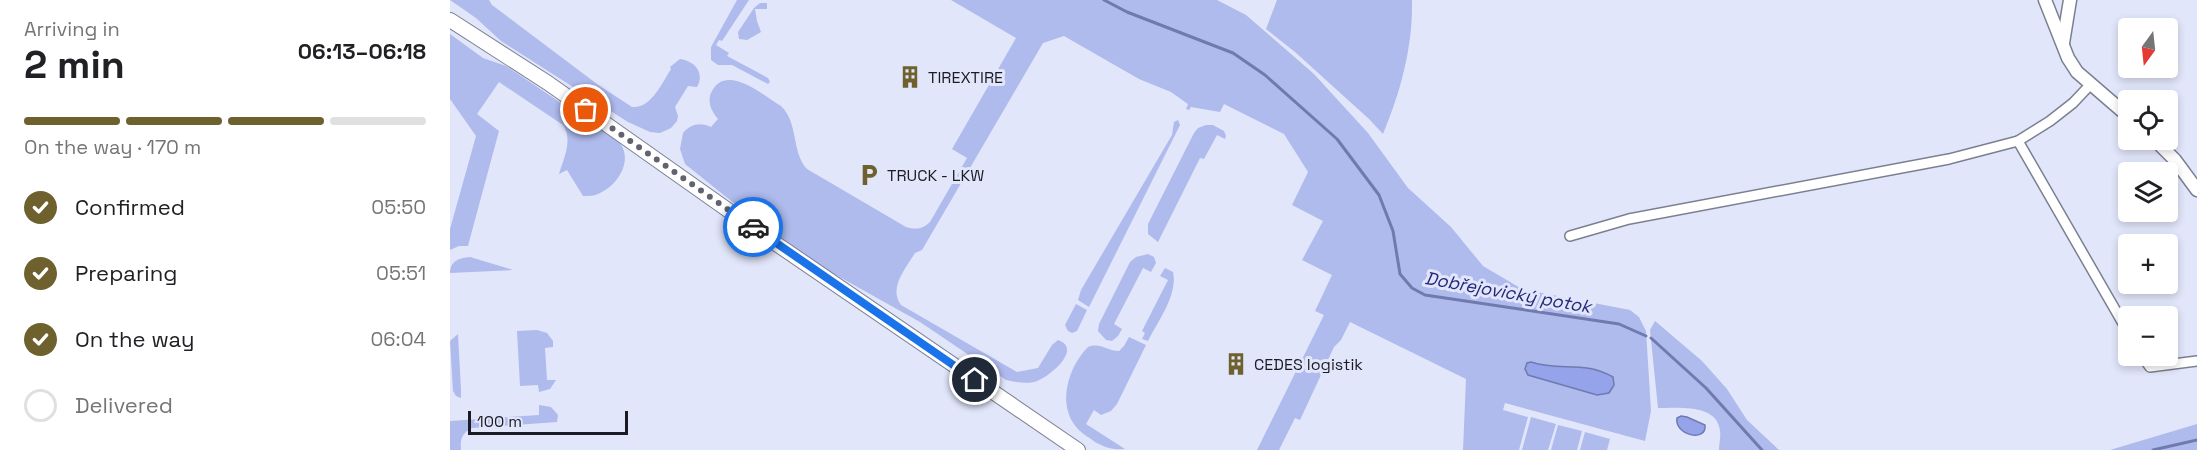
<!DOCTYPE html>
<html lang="en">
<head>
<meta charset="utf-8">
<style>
	body { margin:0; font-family:"Space Grotesk",sans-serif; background:#f2f2f2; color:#202124; height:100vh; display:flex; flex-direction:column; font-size:22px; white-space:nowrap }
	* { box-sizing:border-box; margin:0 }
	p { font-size:20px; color:#757577 }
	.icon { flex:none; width:33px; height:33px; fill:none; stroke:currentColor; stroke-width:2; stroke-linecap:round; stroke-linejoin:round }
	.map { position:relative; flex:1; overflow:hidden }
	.details { display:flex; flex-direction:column; background:#fff; width:450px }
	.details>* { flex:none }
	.needle { width:39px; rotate:195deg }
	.buttons { position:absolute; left:1668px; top:18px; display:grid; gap:12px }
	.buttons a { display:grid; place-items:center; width:60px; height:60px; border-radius:6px; background:#fff; box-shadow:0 3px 9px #0003; font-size:30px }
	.scale { position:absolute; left:18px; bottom:15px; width:160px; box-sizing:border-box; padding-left:6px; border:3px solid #1b1c23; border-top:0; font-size:16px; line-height:21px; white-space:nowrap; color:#1b1c23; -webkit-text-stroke:4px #e2e6fa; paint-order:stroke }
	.pin { position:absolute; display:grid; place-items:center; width:51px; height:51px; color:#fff; margin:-26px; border:3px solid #fff; border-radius:50%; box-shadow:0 2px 6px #0007 }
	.courier { position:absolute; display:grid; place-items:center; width:60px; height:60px; margin:-30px; border:4px solid #1a73e8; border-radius:50%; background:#fff; color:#222; box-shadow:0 2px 8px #0007 }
	.summary em { font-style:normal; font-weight:700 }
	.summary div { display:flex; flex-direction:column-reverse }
	.summary { display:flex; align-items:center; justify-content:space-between; height:102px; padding:0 24px }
	h1 { font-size:39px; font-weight:700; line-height:45px }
	.bar { display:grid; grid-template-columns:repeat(4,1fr); gap:9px 6px; align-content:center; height:72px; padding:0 24px }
	.bar i { height:8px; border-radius:4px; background:#e0e0e0 }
	.bar .current { background:#6e612e }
	.bar p { grid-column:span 4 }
	ol { padding:0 24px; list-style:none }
	li { display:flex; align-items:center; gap:18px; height:66px }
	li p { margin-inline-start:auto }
	li .icon { padding:6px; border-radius:50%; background:#6e612e; color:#fff; stroke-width:4 }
	li:last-child { color:#757577 }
	li i { width:33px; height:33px; border:3px solid #e0e0e0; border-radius:50% }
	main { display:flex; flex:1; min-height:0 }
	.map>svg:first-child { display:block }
</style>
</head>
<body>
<main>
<section class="details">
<div class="summary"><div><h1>2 min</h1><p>Arriving in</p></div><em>06:13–06:18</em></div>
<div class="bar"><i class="current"></i><i class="current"></i><i class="current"></i><i></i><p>On the way · 170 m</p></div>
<ol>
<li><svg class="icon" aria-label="check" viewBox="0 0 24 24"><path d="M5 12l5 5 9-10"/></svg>Confirmed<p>05:50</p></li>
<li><svg class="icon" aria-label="check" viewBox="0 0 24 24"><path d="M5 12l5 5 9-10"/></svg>Preparing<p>05:51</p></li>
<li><svg class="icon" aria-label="check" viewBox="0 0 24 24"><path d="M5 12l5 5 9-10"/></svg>On the way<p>06:04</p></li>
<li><i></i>Delivered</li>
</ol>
</section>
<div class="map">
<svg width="1747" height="450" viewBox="0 0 1747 450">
	<rect width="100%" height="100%" fill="#e2e6fa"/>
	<!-- green -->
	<g fill="#afbaed">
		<path d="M 0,0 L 39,0 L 42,5 L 147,84 L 182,107 C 201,109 212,83 221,69 L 220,67 L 230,59 C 245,61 255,73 247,87 L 238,86 L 225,107 L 228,116 L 227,121 L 221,128 L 210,133 L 200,132 L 178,122 L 51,41 L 26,18 Z"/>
		<path d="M 287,0 L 299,0 L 272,41 L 269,40 L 266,45 L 279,53 L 277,56 L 318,78 L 320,82 L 318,84 L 282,65 L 268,65 L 261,60 L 261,47 Z"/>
		<path d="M 501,0 L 767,0 L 796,15 L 864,74 L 918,133 L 958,188 L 1001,227 L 1033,266 L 1072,289 L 1180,310 L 1189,317 L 1196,331 L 1201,411 L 1195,441 L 1055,403 L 1053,410 L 1078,417 L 1069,450 L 1013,450 L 1016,379 L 900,322 L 891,340 L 884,347 L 850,420 L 845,418 L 829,450 L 807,450 L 874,315 L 865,311 L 882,275 L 852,260 L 873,221 L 842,205 L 858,172 L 834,134 L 774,104 L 770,112 L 741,107 L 739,110 L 736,109 L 738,104 L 721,92 L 689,79 L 614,36 L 593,43 L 472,250 L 465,253 C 456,268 438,288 451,305 L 567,372 L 588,368 L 602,345 L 608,340 C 634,349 597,379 584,382 C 574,384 565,382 556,380 L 470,322 L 377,270 L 300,216 L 235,164 L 230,149 L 233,133 C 240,124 251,122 261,127 L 268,119 C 262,112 257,103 261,93 C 275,62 313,95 331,106 C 349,123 341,152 357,169 L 456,227 C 466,230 473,229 480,222 L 517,158 L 502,149 L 566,38 Z"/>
		<path d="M 827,0 L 962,0 C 963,46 951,91 933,134 L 919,119 L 845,52 L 816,29 Z"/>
		<path d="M 310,3 L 317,3 L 317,9 L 305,9 L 307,21 L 311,32 L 297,40 L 289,39 L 288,32 L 304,8 Z"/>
		<path d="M 0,34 L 33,58 L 56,66 L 169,142 C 184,160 168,186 148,194 C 144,196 138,196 133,196 L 117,170 L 109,174 C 114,158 123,140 113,125 L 49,82 L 27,114 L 49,131 L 19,242 L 18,246 L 9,246 L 0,250 L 0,229 L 26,136 L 0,99 Z"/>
		<path d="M 728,120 L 730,125 L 639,307 L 628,300 L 631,290 L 722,135 L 724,122 Z"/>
		<path d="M 756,125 L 763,125 L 774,131 L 776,136 L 775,139 L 767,135 L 754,159 L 750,158 L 708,242 L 698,234 L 698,224 L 744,133 L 748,128 Z"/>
		<path d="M 698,254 L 704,257 L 706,263 L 701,272 L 693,268 L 664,324 L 672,329 L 668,336 L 662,341 L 656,340 L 648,331 L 649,324 L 680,262 L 686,257 Z"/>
		<path d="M 20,257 L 63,270 L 0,273 C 0,261 9,258 20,257 Z"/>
		<path d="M 715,268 L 723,272 C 728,295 708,321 698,341 L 692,339 L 695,333 L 692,331 L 718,280 L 710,276 Z"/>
		<path d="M 626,304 L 637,310 L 627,331 L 622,333 L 618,331 L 615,325 Z"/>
		<path d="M 1205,321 L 1252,361 L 1277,389 L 1297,420 L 1329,450 L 1269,450 C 1269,444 1271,437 1270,431 C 1268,403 1226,408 1208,408 L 1200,330 Z"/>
		<path d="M 87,330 L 97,333 L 103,341 L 103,347 L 95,348 L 97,380 L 106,380 L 100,389 L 89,392 L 88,385 L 70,386 L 67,331 Z"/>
		<path d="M 8,334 L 11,390 L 11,398 L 6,396 L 3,391 L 0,341 Z"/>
		<path d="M 679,337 L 696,345 L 667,404 L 661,411 L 651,415 L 644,410 L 636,424 L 675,449 C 663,450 656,448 645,442 C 639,437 632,434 627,428 C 606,404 619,366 638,347 C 650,342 657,351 669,351 L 674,346 Z"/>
		<path d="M 89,405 L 101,407 L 108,415 L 107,422 L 22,428 C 12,433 10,439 11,450 L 0,450 L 0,421 L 89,415 Z"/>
		<path d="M 1081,417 L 1106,424 L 1098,450 L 1072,450 Z"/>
		<path d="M 1747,424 L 1747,450 L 1660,450 Z"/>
		<path d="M 1108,425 L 1132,431 L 1127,450 L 1101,450 Z"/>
		<path d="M 1135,432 L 1160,439 L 1157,450 L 1130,450 Z"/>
	</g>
	<!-- water -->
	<g fill="#95a3eb" stroke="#707aaf" stroke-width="1.5">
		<path d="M 1081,362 C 1111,372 1132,360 1163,377 L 1164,385 L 1159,393 L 1147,395 L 1078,375 L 1075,369 L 1077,363 Z"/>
		<path d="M 1231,416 L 1237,417 L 1255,425 C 1257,443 1224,435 1227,418 Z"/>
	</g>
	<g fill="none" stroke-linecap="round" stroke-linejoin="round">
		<!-- stream -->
		<g stroke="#707aaf" stroke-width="3">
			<path d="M 654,0 L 677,12 L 783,53 L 815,75 L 887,139 L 929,195 L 943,231 L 950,274 L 962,288 L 975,295 L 1169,324 L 1196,336"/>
			<path d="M 1201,338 L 1256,388 L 1312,450"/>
			<path d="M 1703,450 L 1747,440"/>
		</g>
		<!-- minor casing -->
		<g stroke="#7b8091" stroke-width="12">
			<g id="minor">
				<path d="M 1568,141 L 1678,332"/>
				<path d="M 1120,236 L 1179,219 L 1499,159 L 1568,141 L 1600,121 L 1623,103 L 1640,85"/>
				<path d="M 1692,356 L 1700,367 L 1747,361"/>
			</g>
		</g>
		<!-- tertiary casing -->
		<g stroke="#7b8091" stroke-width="15">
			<g id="tertiary">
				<path d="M 1595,0 L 1618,58 L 1627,72 L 1678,116"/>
				<path d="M 1613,43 L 1620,0"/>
				<path d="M 1705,140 L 1725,160 L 1747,190"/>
			</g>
		</g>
		<!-- secondary casing -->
		<g stroke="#7b8091" stroke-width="16">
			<path id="secondary" d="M 0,20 L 98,83 L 309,232 L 628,450"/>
		</g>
		<!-- minor -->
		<use href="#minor" stroke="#fff" stroke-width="9"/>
		<!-- tertiary -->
		<use href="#tertiary" stroke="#fff" stroke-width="12"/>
		<!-- secondary -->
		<use href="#secondary" stroke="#fff" stroke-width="14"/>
	</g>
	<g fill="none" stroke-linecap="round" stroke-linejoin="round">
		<!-- done -->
		<path stroke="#61636e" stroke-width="6" stroke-dasharray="0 10.8" d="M 136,110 L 303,227"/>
		<!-- route -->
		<path stroke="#1a73e8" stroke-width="8" d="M 303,227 L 525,380"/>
	</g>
	<!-- icons -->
	<defs>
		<g id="building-bare" transform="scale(1.8)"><path d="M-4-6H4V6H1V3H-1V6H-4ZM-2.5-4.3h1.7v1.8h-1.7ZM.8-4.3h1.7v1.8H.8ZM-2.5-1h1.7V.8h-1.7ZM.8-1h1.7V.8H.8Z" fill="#6e612e" stroke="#e2e6fa" stroke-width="2.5" paint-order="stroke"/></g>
		<g id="parking-bare" transform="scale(1.8)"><path d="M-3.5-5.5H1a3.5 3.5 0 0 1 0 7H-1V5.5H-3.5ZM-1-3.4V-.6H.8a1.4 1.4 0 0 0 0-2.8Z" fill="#6e612e" stroke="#e2e6fa" stroke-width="2.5" paint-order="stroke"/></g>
	</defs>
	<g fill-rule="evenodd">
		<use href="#building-bare" x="460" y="77"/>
		<use href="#parking-bare" x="419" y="175"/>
		<use href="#building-bare" x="786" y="364"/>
	</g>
	<g text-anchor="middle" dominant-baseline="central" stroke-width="6" stroke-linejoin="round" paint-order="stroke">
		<!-- poi labels -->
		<g font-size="16" fill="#1b1c23" stroke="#e2e6fa" text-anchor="start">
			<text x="478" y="77">TIREXTIRE</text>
			<text x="437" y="175">TRUCK - LKW</text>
			<text x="804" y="364">CEDES logistik</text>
		</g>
		<!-- water labels -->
		<g font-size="18" font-style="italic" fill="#252879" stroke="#e2e6fa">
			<text transform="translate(1058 292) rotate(10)">Dobřejovický potok</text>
		</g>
	</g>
</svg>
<div class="buttons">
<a><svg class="needle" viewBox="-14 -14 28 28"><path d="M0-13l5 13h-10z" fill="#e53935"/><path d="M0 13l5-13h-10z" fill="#757577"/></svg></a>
<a><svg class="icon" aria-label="locate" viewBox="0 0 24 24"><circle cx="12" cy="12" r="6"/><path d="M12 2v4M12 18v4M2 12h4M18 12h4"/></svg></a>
<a><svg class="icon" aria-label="layers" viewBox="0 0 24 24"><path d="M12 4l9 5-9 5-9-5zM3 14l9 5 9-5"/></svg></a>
<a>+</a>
<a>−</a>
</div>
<div class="scale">100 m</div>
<div class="pin" style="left:136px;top:110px;background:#ea580c"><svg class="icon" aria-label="bag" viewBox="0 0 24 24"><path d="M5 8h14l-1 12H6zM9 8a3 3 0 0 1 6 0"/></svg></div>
<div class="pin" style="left:525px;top:380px;background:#1f2937"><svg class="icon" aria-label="home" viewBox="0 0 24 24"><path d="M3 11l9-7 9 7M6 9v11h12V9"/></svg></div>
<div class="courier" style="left:303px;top:227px"><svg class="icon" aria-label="car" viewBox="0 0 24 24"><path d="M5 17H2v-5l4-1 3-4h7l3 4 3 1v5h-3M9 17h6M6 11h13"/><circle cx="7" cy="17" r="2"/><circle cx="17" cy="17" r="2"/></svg></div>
</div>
</main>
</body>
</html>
